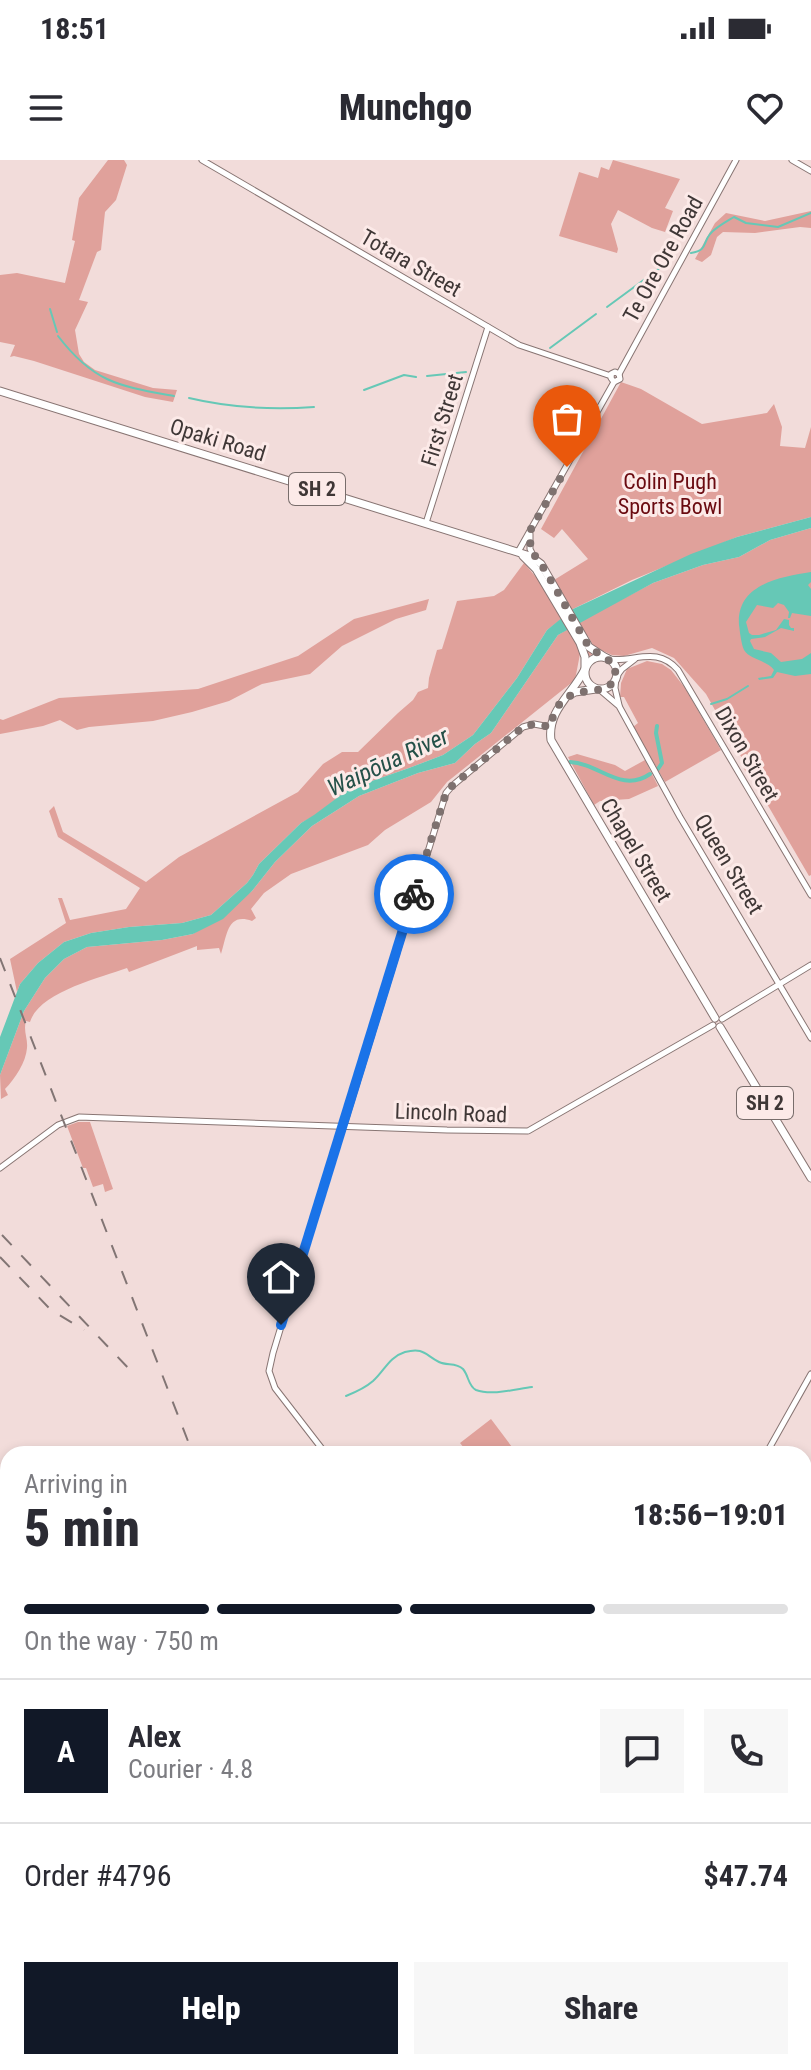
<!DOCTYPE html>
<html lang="en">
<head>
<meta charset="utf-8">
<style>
	body { margin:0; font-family:"Roboto Condensed",sans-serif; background:#f7f7f7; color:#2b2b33; height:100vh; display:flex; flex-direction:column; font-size:30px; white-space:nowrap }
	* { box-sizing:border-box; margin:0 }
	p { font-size:26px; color:#7c7c81 }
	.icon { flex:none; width:44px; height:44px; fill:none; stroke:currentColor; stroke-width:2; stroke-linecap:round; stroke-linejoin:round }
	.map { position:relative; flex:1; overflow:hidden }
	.drawer { position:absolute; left:0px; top:1286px; width:812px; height:624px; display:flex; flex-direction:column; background:#fff; border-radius:24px 24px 0 0; box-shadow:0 4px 12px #0003 }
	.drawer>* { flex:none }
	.pin { position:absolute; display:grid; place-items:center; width:68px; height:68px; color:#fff; margin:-82px -34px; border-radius:50% 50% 50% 0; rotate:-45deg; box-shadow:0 0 8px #0007 }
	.pin .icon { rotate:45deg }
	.courier { position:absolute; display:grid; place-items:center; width:80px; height:80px; margin:-40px; border:6px solid #1a73e8; border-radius:50%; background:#fff; color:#222; box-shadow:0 2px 10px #0007 }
	.head em { font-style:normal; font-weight:800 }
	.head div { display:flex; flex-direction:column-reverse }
	.head { display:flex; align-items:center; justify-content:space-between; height:136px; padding:0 24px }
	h1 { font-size:52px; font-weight:800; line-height:60px }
	.bar { display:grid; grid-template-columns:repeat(4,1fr); gap:12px 8px; align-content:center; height:96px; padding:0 24px }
	.bar i { height:10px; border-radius:6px; background:#e1e1e2 }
	.bar .current { background:#111827 }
	.bar p { grid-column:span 4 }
	.line { display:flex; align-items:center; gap:20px; padding:0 24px; border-top:2px solid #e1e1e2 }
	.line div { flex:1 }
	.round { display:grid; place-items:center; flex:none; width:84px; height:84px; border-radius:0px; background:#f7f7f7 }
	.button { display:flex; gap:16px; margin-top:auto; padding:16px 24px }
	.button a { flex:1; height:92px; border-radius:0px; background:#111827; color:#fff; font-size:32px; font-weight:800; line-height:92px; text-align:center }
	.button a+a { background:#f7f7f7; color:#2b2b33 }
	.status { display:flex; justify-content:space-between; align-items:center; height:56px; padding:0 40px; background:#fff; direction:ltr }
	.status svg { height:22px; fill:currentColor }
	header { display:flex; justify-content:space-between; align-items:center; height:104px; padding:0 24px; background:#fff; font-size:36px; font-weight:800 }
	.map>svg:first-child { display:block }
</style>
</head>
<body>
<div class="status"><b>18:51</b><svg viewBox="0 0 49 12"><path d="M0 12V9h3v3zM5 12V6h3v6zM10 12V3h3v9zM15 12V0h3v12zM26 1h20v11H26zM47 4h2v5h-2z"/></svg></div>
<header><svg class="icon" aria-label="menu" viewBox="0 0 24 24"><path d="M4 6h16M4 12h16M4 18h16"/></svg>Munchgo<svg class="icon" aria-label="heart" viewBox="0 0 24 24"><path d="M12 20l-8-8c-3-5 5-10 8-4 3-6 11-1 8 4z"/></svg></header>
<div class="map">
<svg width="811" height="1910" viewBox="0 0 811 1910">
	<rect width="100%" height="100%" fill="#f2dcda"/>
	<!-- green -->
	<g fill="#e0a19b">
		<path d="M 108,0 L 124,0 L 127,5 L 116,40 L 105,52 L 101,90 L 97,92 L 79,140 L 88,142 L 75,170 L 79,194 L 84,202 L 95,210 L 153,228 L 177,230 L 173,242 L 145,237 L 34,201 L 14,196 L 10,197 L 15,185 L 0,182 L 0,115 L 17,113 L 65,123 L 75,81 L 72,80 L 79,38 Z"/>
		<path d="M 613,0 L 680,19 L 665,48 L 673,51 L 665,72 L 652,68 L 618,50 L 611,64 L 618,89 L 617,93 L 559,76 L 579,12 L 598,18 L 601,7 L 609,10 Z"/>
		<path d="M 811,51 L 811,68 L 800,67 L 755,73 L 723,72 L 717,77 L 711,95 L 702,102 L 695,99 L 715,63 L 726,53 L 765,61 Z"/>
		<path d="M 621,222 L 641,229 L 702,264 L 767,253 L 774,244 L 782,267 L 780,286 L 805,288 L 811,267 L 811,357 L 737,377 L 632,420 L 573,449 L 568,454 L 575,464 L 653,423 L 703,405 L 739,397 L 770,380 L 811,368 L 811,715 L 809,716 L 749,613 L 746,612 L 740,602 L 743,600 L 706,534 L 674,498 L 652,488 L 624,496 L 612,495 L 594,487 L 588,476 L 583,478 L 594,493 L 588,497 L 585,486 L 577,483 L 580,494 L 575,520 L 447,622 L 431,642 L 385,670 L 368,685 L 291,714 L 264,733 L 251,749 L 256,758 L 252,761 C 227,752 227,776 221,794 L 219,788 L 197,790 L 197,786 L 129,812 L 127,808 C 100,818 39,832 30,862 L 26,861 C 23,871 28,878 27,888 C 26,902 15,919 5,929 L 8,935 L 1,939 L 0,915 L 24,851 L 45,818 L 64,799 L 87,787 L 162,780 L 193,774 L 252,731 L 275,702 L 312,666 L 359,636 L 418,613 L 455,603 L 475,584 L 491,573 L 558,475 L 573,466 L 567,455 L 547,470 L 517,518 L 473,575 L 443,595 L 409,608 L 349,629 L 314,656 L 301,663 L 259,704 L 253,715 L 247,723 L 211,755 L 182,763 L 129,767 L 91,773 L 64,782 L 38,803 L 20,824 L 17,832 L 10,799 L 66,763 L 58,738 L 62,738 L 70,760 L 126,749 L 140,728 L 58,677 L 49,651 L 54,646 L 63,672 L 146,722 L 179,697 L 298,632 L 323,604 L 342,592 L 358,592 L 398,553 L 413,540 L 418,532 L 428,528 L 429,518 L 437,490 L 442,489 L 457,441 L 494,436 L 504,430 L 524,403 L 541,423 L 557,451 L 569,444 L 554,420 L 588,399 L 562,369 L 554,378 L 541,369 Z"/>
		<path d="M 429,439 L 426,450 L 396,459 L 342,486 L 310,514 L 262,524 L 229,541 L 192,552 L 153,561 L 89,567 L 77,570 L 60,560 L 43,566 L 0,574 L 0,559 L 3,560 L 59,538 L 198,529 L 298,496 L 354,459 Z"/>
		<path d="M 647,501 L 662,504 L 671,510 L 685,528 L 721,590 L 665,622 L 633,567 L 638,563 L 624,537 L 620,537 L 621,523 L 627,509 Z"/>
		<path d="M 577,594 L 615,605 L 625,611 L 645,600 L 658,626 L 629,639 L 600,641 L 594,645 L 568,597 Z"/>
		<path d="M 78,962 L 90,962 L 113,1029 L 105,1032 L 103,1024 L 93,1027 L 86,1008 L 83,1008 L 67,966 Z"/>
		<path d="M 491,1259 L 515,1291 L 512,1294 L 491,1294 L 487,1289 L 480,1294 L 469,1294 L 460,1283 Z"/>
		<path d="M 804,1407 L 811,1411 L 811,1512 L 804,1524 Z"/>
	</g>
	<!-- water -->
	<g fill="#66c8b6">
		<path d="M 811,357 L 811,368 L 770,380 L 739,397 L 703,405 L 653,423 L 558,475 L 491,573 L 475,584 L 455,603 L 418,613 L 359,636 L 312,666 L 275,702 L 252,731 L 223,759 L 193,774 L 162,780 L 87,787 L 64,799 L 45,818 L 24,851 L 0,915 L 0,877 L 20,824 L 38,803 L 64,782 L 91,773 L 129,767 L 182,763 L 211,755 L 247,723 L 253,715 L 259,704 L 301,663 L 314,655 L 349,629 L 409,608 L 443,595 L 473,575 L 517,518 L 547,470 L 573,449 L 691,394 L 737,377 Z"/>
		<path d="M 811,412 L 811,422 L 808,425 L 811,429 L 811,456 L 792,453 L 790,458 L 788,458 L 789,452 L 784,445 L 778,443 L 773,448 L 757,445 L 746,462 L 749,473 L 752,475 L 759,475 L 776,470 L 784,459 L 789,460 L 789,465 L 791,468 L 794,468 L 794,471 L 781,468 L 765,477 L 751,479 L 750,481 L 754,489 L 771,493 L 781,502 L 802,499 L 811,493 L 811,514 L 795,516 L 777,512 L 773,518 L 759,520 L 758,518 L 771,516 L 774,510 C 767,500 750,500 744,490 C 741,483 740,472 739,465 C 736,424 780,417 811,412 Z"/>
	</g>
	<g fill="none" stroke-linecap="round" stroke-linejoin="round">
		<!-- stream -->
		<g stroke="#66c8b6" stroke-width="2">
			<path d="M 691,93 C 708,90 702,84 710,74 C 716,67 726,62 734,57 L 746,63 L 778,67 L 811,53"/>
			<path d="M 607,147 L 660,108"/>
			<path d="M 50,149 L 57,172"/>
			<path d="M 58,176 C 94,223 119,226 174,236"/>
			<path d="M 550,188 L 596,154"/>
			<path d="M 427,216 L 466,212"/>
			<path d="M 364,230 L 404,215 L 416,217"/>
			<path d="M 189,238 C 231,248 271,250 314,247"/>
			<path d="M 711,544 L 727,539 L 748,526"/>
			<path d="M 346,1236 C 356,1232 365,1228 373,1221 C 385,1210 389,1197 405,1192 C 424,1187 425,1195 439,1202 C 447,1206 456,1202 463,1209 C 469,1216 468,1226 476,1230 C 492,1236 516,1229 532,1227"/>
			<path d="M 0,1349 L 8,1345"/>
			<path d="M 0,1674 L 8,1669"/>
			<path d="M 6,1714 L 8,1718"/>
			<path d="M 109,1902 L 114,1910"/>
		</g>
		<!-- canal -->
		<g stroke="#66c8b6" stroke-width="4">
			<path d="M 657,566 L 656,573 L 662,603 L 658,609"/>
			<path d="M 570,602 C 599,603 621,634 650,614"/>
		</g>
		<!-- tertiary casing -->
		<g stroke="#887573" stroke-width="7">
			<g id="tertiary">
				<path d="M 202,0 L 519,185 L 611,216"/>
				<path d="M 792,0 L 811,11"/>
				<path d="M 426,363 L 488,167"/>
				<path d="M 616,517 L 615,528 L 619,545"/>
				<path d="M 599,529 L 619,546 L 680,657 L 811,878"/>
				<path d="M 722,859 L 811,805"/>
				<path d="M 344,965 L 446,633 L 452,626 L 523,567 L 534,564 L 550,567"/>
				<path d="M 0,1008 L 58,965 L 79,957 L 447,970 L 528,971 L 713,865"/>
				<path d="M 326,1294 L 275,1228 L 269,1211 L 273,1193 L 342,965"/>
				<path d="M 766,1294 L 811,1214"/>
				<path d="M 804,1836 L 811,1848"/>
				<path d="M 424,1910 L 428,1902"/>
			</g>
		</g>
		<!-- secondary casing -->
		<g stroke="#887573" stroke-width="7">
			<g id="secondary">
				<path d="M 614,222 L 611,218 L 611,214 L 615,212 L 619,214 L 736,0"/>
				<path d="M 530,374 L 530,389 L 533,395"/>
				<path d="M 518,392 L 614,222 L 620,219 L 619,214"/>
				<path d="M 607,499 C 635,503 656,485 678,510 L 811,735"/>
				<path d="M 616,517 L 622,509 L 635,499"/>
				<path d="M 0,1426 L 8,1439"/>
				<path d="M 294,1902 L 299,1910"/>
			</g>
		</g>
		<!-- trunk casing -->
		<g stroke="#887573" stroke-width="9">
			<g id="trunk">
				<path d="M 0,231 L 530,396 L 541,404 L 589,487 L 606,498"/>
				<path d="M 523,396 L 536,409 L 580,483 L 585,497 L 585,508"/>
				<circle cx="601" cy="513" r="16"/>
				<path d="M 585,509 C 573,534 547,550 551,580 L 715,858"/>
				<path d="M 570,535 L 575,532 L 596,529"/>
				<path d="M 720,867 L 811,1018"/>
			</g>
		</g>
		<!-- tertiary -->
		<use href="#tertiary" stroke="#fff" stroke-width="5"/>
		<!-- secondary -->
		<use href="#secondary" stroke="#fff" stroke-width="5"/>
		<!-- trunk -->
		<use href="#trunk" stroke="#fff" stroke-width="7"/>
		<!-- rail -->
		<g stroke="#827574" stroke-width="2" stroke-dasharray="14 14" stroke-linecap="butt">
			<path d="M 0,798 L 193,1294"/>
			<path d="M 2,1075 L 131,1211"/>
			<path d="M 0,1097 L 51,1150 L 84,1170"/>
			<path d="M 429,1902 L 432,1910"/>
		</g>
	</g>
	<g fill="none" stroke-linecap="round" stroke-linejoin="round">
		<!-- done -->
		<path stroke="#7e716f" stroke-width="8" stroke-dasharray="0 14.4" d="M 414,734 L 446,633 L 452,626 L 523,567 L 534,564 L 550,567 C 559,529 577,534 608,528 L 616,517 L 614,504 L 589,487 L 545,410 L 530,389 L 531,369 L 567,307"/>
		<!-- route -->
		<path stroke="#1a73e8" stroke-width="10" d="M 281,1165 L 414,734"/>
	</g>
	<g text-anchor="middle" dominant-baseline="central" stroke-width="6" stroke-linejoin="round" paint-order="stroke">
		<!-- shield labels -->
		<g fill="#fceae8" stroke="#786d6b" stroke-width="2">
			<rect x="289" y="313" width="56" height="32" rx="6"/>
			<rect x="737" y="927" width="56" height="32" rx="6"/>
		</g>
		<g font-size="20" font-weight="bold" fill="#3f3736">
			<text x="317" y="329">SH 2</text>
			<text x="765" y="943">SH 2</text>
		</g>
		<!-- street labels -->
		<g font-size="22" fill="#3f3736" stroke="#fceae8">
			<text transform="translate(663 99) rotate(-61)">Te Ore Ore Road</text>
			<text transform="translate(411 103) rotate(30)">Totara Street</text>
			<text transform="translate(442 260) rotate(-73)">First Street</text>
			<text transform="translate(218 280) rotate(17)">Opaki Road</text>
			<text transform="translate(747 594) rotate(60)">Dixon Street</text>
			<text transform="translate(636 690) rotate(59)">Chapel Street</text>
			<text transform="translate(729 704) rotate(59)">Queen Street</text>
			<text transform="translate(451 953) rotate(2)">Lincoln Road</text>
		</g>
		<!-- park labels -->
		<g font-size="22" fill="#6a0a10" stroke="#fceae8">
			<text x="670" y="321">Colin Pugh<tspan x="670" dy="25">Sports Bowl</tspan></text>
		</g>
		<!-- water labels -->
		<g font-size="24" font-style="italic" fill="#245048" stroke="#fceae8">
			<text transform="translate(388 602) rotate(-25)">Waipōua River</text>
		</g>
	</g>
</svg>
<div class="pin" style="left:567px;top:307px;background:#ea580c"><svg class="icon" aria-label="bag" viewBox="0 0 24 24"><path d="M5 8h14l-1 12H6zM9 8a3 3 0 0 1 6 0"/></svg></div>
<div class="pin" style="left:281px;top:1165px;background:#1f2937"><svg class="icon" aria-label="home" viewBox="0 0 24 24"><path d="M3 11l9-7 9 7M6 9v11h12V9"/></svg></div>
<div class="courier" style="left:414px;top:734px"><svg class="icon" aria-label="bike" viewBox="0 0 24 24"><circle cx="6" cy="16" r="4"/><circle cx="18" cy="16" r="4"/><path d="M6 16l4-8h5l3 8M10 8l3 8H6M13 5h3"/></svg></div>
<section class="drawer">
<div class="head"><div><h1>5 min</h1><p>Arriving in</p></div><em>18:56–19:01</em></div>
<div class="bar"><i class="current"></i><i class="current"></i><i class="current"></i><i></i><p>On the way · 750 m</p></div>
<div class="line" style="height:144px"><b class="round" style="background:#111827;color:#fff">A</b><div><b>Alex</b><p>Courier · 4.8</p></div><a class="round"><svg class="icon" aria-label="chat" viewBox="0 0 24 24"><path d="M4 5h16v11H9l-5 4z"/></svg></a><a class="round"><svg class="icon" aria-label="phone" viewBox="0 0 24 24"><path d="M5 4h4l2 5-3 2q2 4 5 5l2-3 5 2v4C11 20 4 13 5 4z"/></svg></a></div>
<div class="line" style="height:104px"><div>Order #4796</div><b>$47.74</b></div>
<div class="button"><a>Help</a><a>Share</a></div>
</section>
</div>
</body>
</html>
